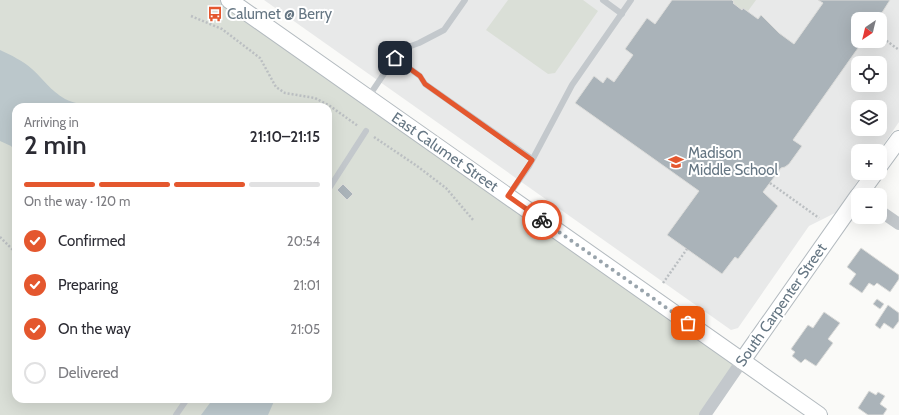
<!DOCTYPE html>
<html lang="en">
<head>
<meta charset="utf-8">
<style>
	body { margin:0; font-family:Cabin,sans-serif; background:#f2f2f3; color:#2b2b33; height:100vh; display:flex; flex-direction:column; font-size:15px; white-space:nowrap }
	* { box-sizing:border-box; margin:0 }
	p { font-size:13px; color:#7c7c81 }
	.icon { flex:none; width:22px; height:22px; fill:none; stroke:currentColor; stroke-width:2; stroke-linecap:round; stroke-linejoin:round }
	.map { position:relative; flex:1; overflow:hidden }
	.side { position:absolute; left:12px; top:103px; width:320px; height:300px; display:flex; flex-direction:column; background:#fff; border-radius:12px; box-shadow:0 4px 16px #0002 }
	.side>* { flex:none }
	.needle { width:26px; rotate:215deg }
	.tools { position:absolute; left:851px; top:12px; display:grid; gap:8px }
	.tools a { display:grid; place-items:center; width:36px; height:36px; border-radius:8px; background:#fff; box-shadow:0 4px 16px #0002; font-size:20px }
	.pin { position:absolute; display:grid; place-items:center; width:34px; height:34px; color:#fff; margin:-17px; border-radius:8px; box-shadow:0 2px 6px #0006 }
	.courier { position:absolute; display:grid; place-items:center; width:40px; height:40px; margin:-20px; border:3px solid #e4572e; border-radius:50%; background:#fff; color:#222; box-shadow:0 1px 5px #0007 }
	.overview em { font-style:normal; font-weight:600 }
	.overview div { display:flex; flex-direction:column-reverse }
	.overview { display:flex; align-items:center; justify-content:space-between; height:68px; padding:0 12px }
	h1 { font-size:26px; font-weight:600; line-height:30px }
	.bar { display:grid; grid-template-columns:repeat(4,1fr); gap:6px 4px; align-content:center; height:48px; padding:0 12px }
	.bar i { height:5px; border-radius:3px; background:#e1e1e2 }
	.bar .current { background:#e4572e }
	.bar p { grid-column:span 4 }
	ol { padding:0 12px; list-style:none }
	li { display:flex; align-items:center; gap:12px; height:44px }
	li p { margin-inline-start:auto }
	li .icon { padding:4px; border-radius:50%; background:#e4572e; color:#fff; stroke-width:4 }
	li:last-child { color:#7c7c81 }
	li i { width:22px; height:22px; border:2px solid #e1e1e2; border-radius:50% }
	.map>svg:first-child { display:block }
</style>
</head>
<body>
<div class="map">
<svg width="899" height="415" viewBox="0 0 899 415">
	<rect width="100%" height="100%" fill="#fafaf8"/>
	<!-- built -->
	<path fill="#e8e9e9" fill-rule="evenodd" d="M 264,0 L 899,0 L 899,122 L 879,151 L 858,151 L 858,173 L 863,173 L 837,212 L 809,226 L 738,328 L 731,330 ZM 858,19 L 880,19 L 880,41 L 858,41 ZM 858,63 L 880,63 L 880,85 L 858,85 ZM 858,107 L 880,107 L 880,129 L 858,129 Z"/>
	<!-- green -->
	<g fill="#dadfd7" fill-rule="evenodd">
		<path d="M 0,0 L 229,0 L 742,361 L 705,415 L 0,415 ZM 16,107 L 328,107 L 328,399 L 16,399 Z"/>
		<path d="M 508,0 L 583,0 L 598,11 L 555,73 L 548,74 L 486,30 Z"/>
		<path d="M 732,0 L 756,0 L 748,11 L 743,8 L 742,10 L 733,3 L 734,2 Z"/>
	</g>
	<!-- water -->
	<g fill="#bbc7cb">
		<path d="M 0,50 C 11,55 23,61 32,69 C 43,79 51,91 65,99 C 75,104 90,106 102,107 L 16,107 L 16,152 L 11,146 L 0,141 Z"/>
		<path d="M 213,399 L 275,399 L 268,415 L 201,415 Z"/>
	</g>
	<!-- building -->
	<g fill="#aab3b9" stroke="#dcdcda">
		<path d="M 672,0 L 732,0 L 734,2 L 733,3 L 742,10 L 743,8 L 758,19 L 761,15 L 779,33 L 794,44 L 823,3 L 818,0 L 890,0 L 878,19 L 858,19 L 858,41 L 863,41 L 793,140 L 802,146 L 789,164 L 785,167 L 781,168 L 763,192 L 778,206 L 738,259 L 735,257 L 722,274 L 667,235 L 699,191 L 575,103 L 594,76 L 603,83 L 607,77 L 614,82 L 633,55 L 625,49 L 647,18 L 655,24 Z"/>
		<path d="M 343,184 L 353,194 L 347,200 L 337,190 Z"/>
		<path d="M 861,248 L 899,275 L 899,279 L 890,292 L 877,283 L 874,286 L 869,283 L 862,293 L 849,284 L 856,274 L 847,267 Z"/>
		<path d="M 877,299 L 884,304 L 880,309 L 873,304 Z"/>
		<path d="M 888,305 L 899,313 L 899,321 L 893,329 L 884,323 L 880,329 L 875,325 Z"/>
		<path d="M 824,312 L 840,323 L 828,339 L 833,343 L 816,366 L 805,359 L 801,363 L 792,356 L 795,352 L 791,349 L 808,325 L 813,328 Z"/>
		<path d="M 869,391 L 876,395 L 878,392 L 885,396 L 880,404 L 887,409 L 883,415 L 868,415 L 858,408 Z"/>
	</g>
	<g fill="none" stroke-linecap="round" stroke-linejoin="round">
		<!-- secondary casing -->
		<g stroke="#b3babf" stroke-width="18">
			<g id="secondary">
				<path d="M 229,0 L 819,415"/>
				<path d="M 880,165 L 899,139"/>
				<path d="M 859,195 L 875,173"/>
				<path d="M 742,361 L 858,196"/>
			</g>
		</g>
		<!-- path -->
		<g stroke="#bbbfc2" stroke-width="2.5" stroke-dasharray="2 2" stroke-linecap="butt">
			<path d="M 191,16 L 222,29 L 260,58 L 276,87 L 285,93 L 315,98 L 330,106 L 358,126"/>
			<path d="M 880,36 L 899,50"/>
			<path d="M 374,137 L 417,166 L 446,188 L 474,221"/>
			<path d="M 770,183 L 819,218"/>
			<path d="M 0,237 L 16,253"/>
			<path d="M 663,283 L 687,249"/>
			<path d="M 13,321 L 16,319"/>
		</g>
		<!-- lane -->
		<g stroke="#c3c8cc" stroke-width="6">
			<path d="M 603,0 L 622,14"/>
			<path d="M 395,58 L 420,76 L 425,84 L 532,159"/>
			<path d="M 369,96 L 400,50 L 419,43 L 444,30 L 465,0"/>
			<path d="M 328,190 L 366,131"/>
			<path d="M 508,196 L 529,166 L 572,85 L 631,0"/>
			<path d="M 176,415 L 187,399"/>
		</g>
		<!-- street -->
		<g stroke="#c3c8cc" stroke-width="12">
			<path d="M 880,211 L 899,224"/>
			<path d="M 705,415 L 742,361"/>
		</g>
		<!-- secondary -->
		<use href="#secondary" stroke="#fff" stroke-width="16"/>
	</g>
	<g fill="none" stroke-linecap="round" stroke-linejoin="round">
		<!-- done -->
		<path stroke="#99a4ac" stroke-width="4" stroke-dasharray="0 7.2" d="M 542,220 L 688,323"/>
		<!-- route -->
		<path stroke="#e4572e" stroke-width="5" d="M 395,58 L 420,76 L 425,84 L 532,160 L 508,196 L 542,220"/>
	</g>
	<!-- icons -->
	<defs>
		<g id="bus-bare" transform="scale(1.2)"><path d="M-5-6H5V4H4V6H2V4H-2V6H-4V4H-5ZM-3.5-4V0h7V-4ZM-3.5 1.2v1.5H-2V1.2ZM2 1.2v1.5H3.5V1.2Z" fill="#e4572e" stroke="#fff" stroke-width="2.5" paint-order="stroke"/></g>
		<g id="school-bare" transform="scale(1.2)"><path d="M0-5L7-2L0 1L-7-2ZM-4 1L0 2.5L4 1V4Q0 6-4 4Z" fill="#e4572e" stroke="#fff" stroke-width="2.5" paint-order="stroke"/></g>
	</defs>
	<g fill-rule="evenodd">
		<use href="#bus-bare" x="215" y="14"/>
		<use href="#school-bare" x="676" y="162"/>
	</g>
	<g text-anchor="middle" dominant-baseline="central" stroke-width="4" stroke-linejoin="round" paint-order="stroke">
		<!-- poi labels -->
		<g font-size="15" fill="#657683" stroke="#fff" text-anchor="start">
			<text x="227" y="14">Calumet @ Berry</text>
			<text x="688" y="153">Madison<tspan x="688" dy="17">Middle School</tspan></text>
		</g>
		<!-- street labels -->
		<g font-size="15" fill="#657683" stroke="#fff">
			<text transform="translate(445 152) rotate(35)">East Calumet Street</text>
			<text transform="translate(781 305) rotate(-55)">South Carpenter Street</text>
		</g>
	</g>
</svg>
<div class="tools">
<a><svg class="needle" viewBox="-14 -14 28 28"><path d="M0-13l5 13h-10z" fill="#e53935"/><path d="M0 13l5-13h-10z" fill="#7c7c81"/></svg></a>
<a><svg class="icon" aria-label="locate" viewBox="0 0 24 24"><circle cx="12" cy="12" r="6"/><path d="M12 2v4M12 18v4M2 12h4M18 12h4"/></svg></a>
<a><svg class="icon" aria-label="layers" viewBox="0 0 24 24"><path d="M12 4l9 5-9 5-9-5zM3 14l9 5 9-5"/></svg></a>
<a>+</a>
<a>−</a>
</div>
<div class="pin" style="left:688px;top:323px;background:#ea580c"><svg class="icon" aria-label="bag" viewBox="0 0 24 24"><path d="M5 8h14l-1 12H6zM9 8a3 3 0 0 1 6 0"/></svg></div>
<div class="pin" style="left:395px;top:58px;background:#1f2937"><svg class="icon" aria-label="home" viewBox="0 0 24 24"><path d="M3 11l9-7 9 7M6 9v11h12V9"/></svg></div>
<div class="courier" style="left:542px;top:220px"><svg class="icon" aria-label="bike" viewBox="0 0 24 24"><circle cx="6" cy="16" r="4"/><circle cx="18" cy="16" r="4"/><path d="M6 16l4-8h5l3 8M10 8l3 8H6M13 5h3"/></svg></div>
<section class="side">
<div class="overview"><div><h1>2 min</h1><p>Arriving in</p></div><em>21:10–21:15</em></div>
<div class="bar"><i class="current"></i><i class="current"></i><i class="current"></i><i></i><p>On the way · 120 m</p></div>
<ol>
<li><svg class="icon" aria-label="check" viewBox="0 0 24 24"><path d="M5 12l5 5 9-10"/></svg>Confirmed<p>20:54</p></li>
<li><svg class="icon" aria-label="check" viewBox="0 0 24 24"><path d="M5 12l5 5 9-10"/></svg>Preparing<p>21:01</p></li>
<li><svg class="icon" aria-label="check" viewBox="0 0 24 24"><path d="M5 12l5 5 9-10"/></svg>On the way<p>21:05</p></li>
<li><i></i>Delivered</li>
</ol>
</section>
</div>
</body>
</html>
